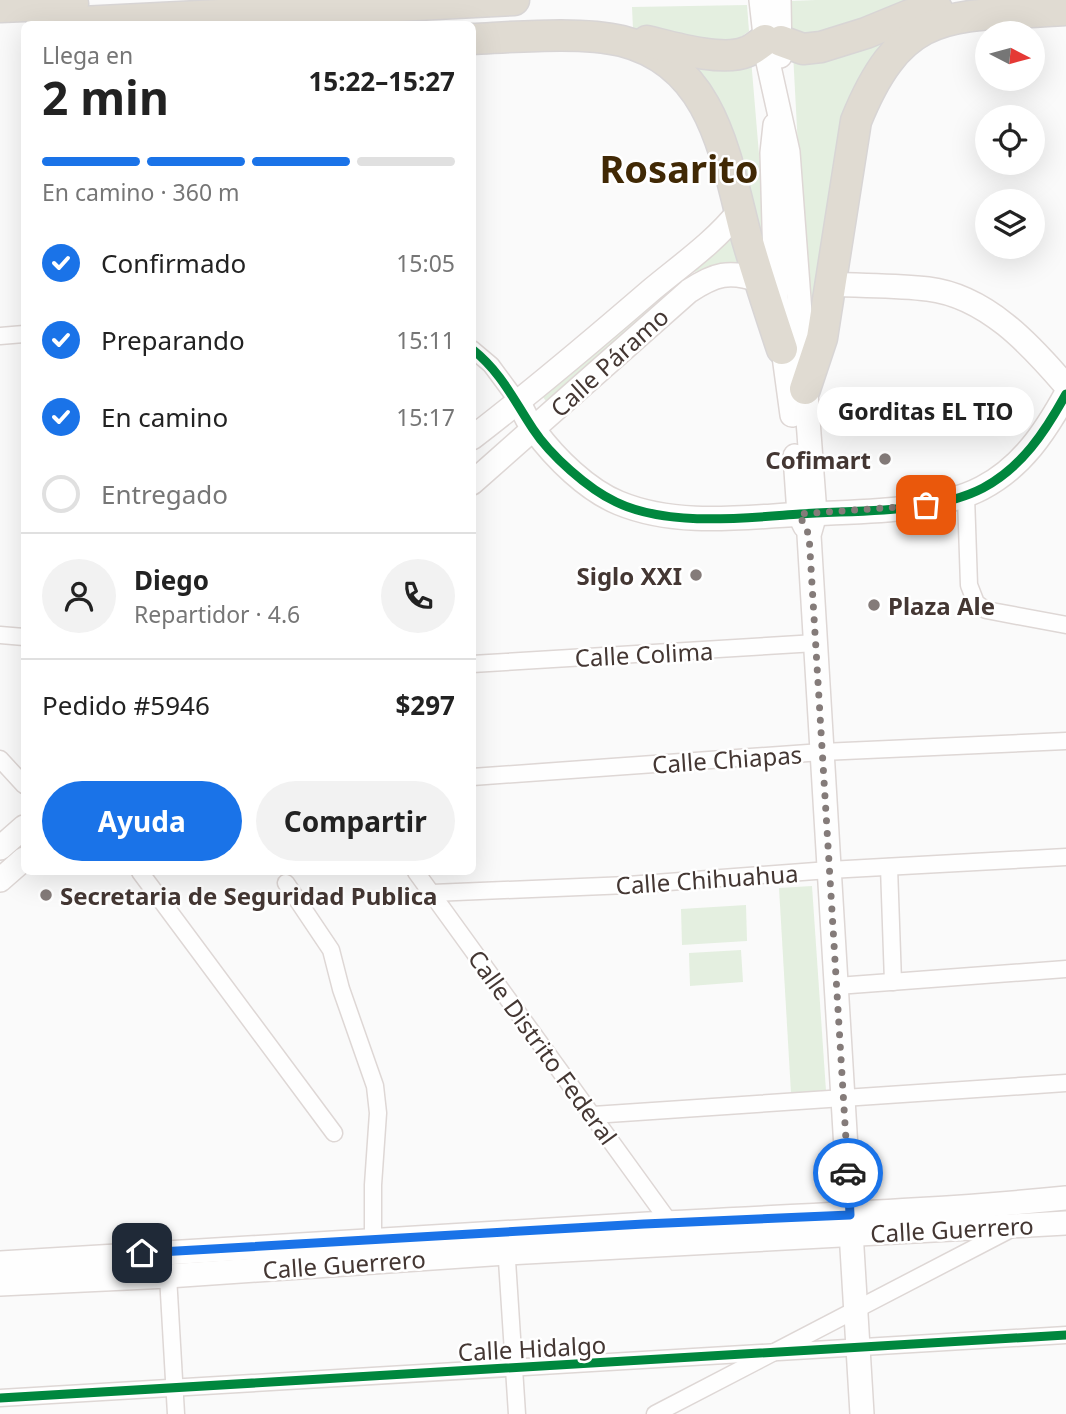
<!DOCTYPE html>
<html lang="es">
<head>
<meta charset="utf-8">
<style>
	body { margin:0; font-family:"Noto Sans",sans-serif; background:#f2f2f2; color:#222; height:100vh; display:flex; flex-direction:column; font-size:26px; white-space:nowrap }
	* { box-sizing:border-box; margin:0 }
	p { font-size:23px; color:#767676 }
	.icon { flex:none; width:38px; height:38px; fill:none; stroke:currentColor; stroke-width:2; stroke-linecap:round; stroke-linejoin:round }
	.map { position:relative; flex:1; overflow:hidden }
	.drawer { position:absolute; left:21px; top:21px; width:455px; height:854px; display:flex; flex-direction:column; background:#fff; border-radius:10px; box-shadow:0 7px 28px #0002 }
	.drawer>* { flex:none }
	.needle { width:46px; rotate:96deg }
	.buttons { position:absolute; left:975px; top:21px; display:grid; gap:14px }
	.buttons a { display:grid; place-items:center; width:70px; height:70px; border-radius:50%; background:#fff; box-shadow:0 7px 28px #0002; font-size:35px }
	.pin { position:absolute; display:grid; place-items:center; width:60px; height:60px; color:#fff; margin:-30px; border-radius:14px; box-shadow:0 4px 10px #0006 }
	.courier { position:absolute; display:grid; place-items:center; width:70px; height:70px; margin:-35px; border:5px solid #1a73e8; border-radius:50%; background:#fff; color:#222; box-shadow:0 2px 9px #0007 }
	.bubble { position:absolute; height:49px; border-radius:24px; background:#fff; box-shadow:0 7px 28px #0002; font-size:23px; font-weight:700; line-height:49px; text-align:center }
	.headline em { font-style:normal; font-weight:700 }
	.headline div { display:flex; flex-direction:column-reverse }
	.headline { display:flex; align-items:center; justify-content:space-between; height:119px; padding:0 21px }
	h1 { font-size:46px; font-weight:700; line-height:52px }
	.bar { display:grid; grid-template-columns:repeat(4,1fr); gap:10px 7px; align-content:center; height:84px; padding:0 21px }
	.bar i { height:9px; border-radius:5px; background:#e0e0e0 }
	.bar .selected { background:#1a73e8 }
	.bar p { grid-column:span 4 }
	.line { display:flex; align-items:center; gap:18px; padding:0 21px; border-top:2px solid #e0e0e0 }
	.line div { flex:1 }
	.round { display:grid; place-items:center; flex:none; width:74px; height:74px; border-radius:37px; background:#f2f2f2 }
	ol { padding:0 21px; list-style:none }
	li { display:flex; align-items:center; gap:21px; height:77px }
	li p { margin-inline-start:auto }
	li .icon { padding:7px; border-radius:50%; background:#1a73e8; color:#fff; stroke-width:4 }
	li:last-child { color:#767676 }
	li i { width:38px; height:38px; border:4px solid #e0e0e0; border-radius:50% }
	.cta { display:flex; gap:14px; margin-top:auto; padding:14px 21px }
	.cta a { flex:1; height:80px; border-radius:42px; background:#1a73e8; color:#fff; font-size:28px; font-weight:700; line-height:80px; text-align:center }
	.cta a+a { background:#f2f2f2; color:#222 }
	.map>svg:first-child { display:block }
</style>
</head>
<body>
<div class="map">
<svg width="1066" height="1414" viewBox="0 0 1066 1414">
	<rect width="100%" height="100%" fill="#fafafa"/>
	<!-- green -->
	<g fill="#e4efe0">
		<path d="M 816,0 L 913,0 L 864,29 L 801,35 L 791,27 L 790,1 Z"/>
		<path d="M 747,5 L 749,31 L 733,43 L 675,41 L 633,29 L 632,7 Z"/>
		<path d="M 903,26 L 890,41 L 809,355 L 793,53 Z"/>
		<path d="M 691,58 L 751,59 L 761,178 L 765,282 L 692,72 Z"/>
		<path d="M 729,233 L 743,263 L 718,264 L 695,272 L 691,267 Z"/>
		<path d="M 676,281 L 678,284 L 661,303 L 548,404 L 543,397 Z"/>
		<path d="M 812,886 L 826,1091 L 791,1093 L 779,888 Z"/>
		<path d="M 746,905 L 747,941 L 682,945 L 681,909 Z"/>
		<path d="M 741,950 L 743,982 L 690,986 L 689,953 Z"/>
	</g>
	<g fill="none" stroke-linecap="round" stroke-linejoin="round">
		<!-- street casing -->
		<g stroke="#ded7d5" stroke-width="19">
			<g id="street">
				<path d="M 0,336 L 24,334"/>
				<path d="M 472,349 L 491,365 L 519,403"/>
				<path d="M 966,496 L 969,585 L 976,603 L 986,610 L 1066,625"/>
				<path d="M 0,635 L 24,637"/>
				<path d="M 472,664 L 816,643"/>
				<path d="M 0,759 L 24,785"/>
				<path d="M 472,777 L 822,752 L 1066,741"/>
				<path d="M 889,867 L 893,982"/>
				<path d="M 140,872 L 334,1133"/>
				<path d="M 416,872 L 670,1223"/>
				<path d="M 286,883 L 331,950 L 341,989 L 375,1086 L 378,1113 L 373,1185 L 373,1240"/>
				<path d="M 432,893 L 628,885 L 829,870 L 1066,857"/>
				<path d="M 837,986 L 1066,969"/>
				<path d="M 593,1115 L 1066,1083"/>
				<path d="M 506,1245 L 517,1414"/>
				<path d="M 168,1276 L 176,1414"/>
				<path d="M 0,1398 L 1066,1335"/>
				<path d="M 655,1414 L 1013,1228"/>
			</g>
		</g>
		<!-- secondary casing -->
		<g stroke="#ded7d5" stroke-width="26">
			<g id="secondary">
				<path d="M 761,0 L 768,62 L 788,152 L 815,514 L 809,535 L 862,1414"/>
				<path d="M 779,0 L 780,56"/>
				<path d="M 775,125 L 772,153 L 776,297 L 792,415"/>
				<path d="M 830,284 C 862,286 896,285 928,289 C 986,296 1030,344 1066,386"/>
				<path d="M 519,403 C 524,412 528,423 535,431 C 555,458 587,490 619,503 C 677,527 744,517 804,514 C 856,512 937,512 982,488 C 1022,467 1045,432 1066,394"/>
				<path d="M 472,438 C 533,391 591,342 649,292 C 680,266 715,242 740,210"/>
				<path d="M 795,456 L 799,514 L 805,526"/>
				<path d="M 472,483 L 689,291 C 715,274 729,270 759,280"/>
				<path d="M 0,848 L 24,827"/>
				<path d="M 0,880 L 24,859"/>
				<path d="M 0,1263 C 216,1248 432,1236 648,1224 C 788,1216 927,1212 1066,1198"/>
				<path d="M 0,1284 L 168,1276 L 506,1253 L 1066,1223"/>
			</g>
		</g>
		<!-- highway casing -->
		<g stroke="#d8d5d5" stroke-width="33">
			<g id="highway">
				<path d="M 0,7 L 73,4"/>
				<path d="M 42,24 L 514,0"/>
				<path d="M 472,39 C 515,37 582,31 622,41 C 713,64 725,155 745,232 C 756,271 769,310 782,349"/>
				<path d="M 647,41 C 672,47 722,62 746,52 C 753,50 759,44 765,40"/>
				<path d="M 781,41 L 803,49 L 821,47 L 866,33 L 910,15 L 937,9"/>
				<path d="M 805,389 L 822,338 L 856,121 C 904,2 954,18 1066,10"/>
			</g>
		</g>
		<!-- street -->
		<use href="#street" stroke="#fefefe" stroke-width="16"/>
		<!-- secondary -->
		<use href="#secondary" stroke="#fefefe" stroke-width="23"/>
		<!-- highway -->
		<use href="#highway" stroke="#e0dbd2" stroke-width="30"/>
		<!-- cycleway casing -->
		<g stroke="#fff" stroke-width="13">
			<g id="cycleway">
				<path d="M 472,349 C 502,373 513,399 533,429 C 550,455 588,489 616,502 C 668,527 744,518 800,514 C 856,510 933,514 983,488 C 1022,467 1045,432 1066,394"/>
				<path d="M 0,1398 L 1066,1335"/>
			</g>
		</g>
		<!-- cycleway -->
		<use href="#cycleway" stroke="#00873e" stroke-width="9"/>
	</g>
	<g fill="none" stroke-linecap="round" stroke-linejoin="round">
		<!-- done -->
		<path stroke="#847b79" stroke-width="7" stroke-dasharray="0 12.6" d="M 848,1173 L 809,535 L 799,514 L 926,505"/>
		<!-- route -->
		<path stroke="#1a73e8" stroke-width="9" d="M 142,1253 L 644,1224 L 850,1215 L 848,1173"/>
	</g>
	<!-- markers -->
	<g fill="#847b79" stroke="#fff" stroke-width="2.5">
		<circle cx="885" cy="459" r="7"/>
		<circle cx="696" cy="575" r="7"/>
		<circle cx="874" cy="605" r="7"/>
		<circle cx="46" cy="895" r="7"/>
	</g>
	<g text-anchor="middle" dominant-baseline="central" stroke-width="5" stroke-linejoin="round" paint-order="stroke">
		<!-- street labels -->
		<g font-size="24" fill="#443733" stroke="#fff">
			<text transform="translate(609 362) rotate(-42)">Calle Páramo</text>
			<text transform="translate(644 654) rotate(-3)">Calle Colima</text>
			<text transform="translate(727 759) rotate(-4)">Calle Chiapas</text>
			<text transform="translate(707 879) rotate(-4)">Calle Chihuahua</text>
			<text transform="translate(543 1047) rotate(54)">Calle Distrito Federal</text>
			<text transform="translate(952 1229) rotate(-3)">Calle Guerrero</text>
			<text transform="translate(344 1264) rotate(-4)">Calle Guerrero</text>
			<text transform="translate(532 1348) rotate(-3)">Calle Hidalgo</text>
		</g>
		<!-- poi labels -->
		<g font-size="24" font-weight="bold" fill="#443733" stroke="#fff" text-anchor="end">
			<text x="871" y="459">Cofimart</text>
			<text x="682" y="575">Siglo XXI</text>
			<text x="888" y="605" text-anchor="start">Plaza Ale</text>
			<text x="60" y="895" text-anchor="start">Secretaria de Seguridad Publica</text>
		</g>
		<!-- town labels -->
		<g font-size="38" font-weight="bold" fill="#412905" stroke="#fff">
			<text x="679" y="168">Rosarito</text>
		</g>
	</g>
</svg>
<div class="buttons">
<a><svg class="needle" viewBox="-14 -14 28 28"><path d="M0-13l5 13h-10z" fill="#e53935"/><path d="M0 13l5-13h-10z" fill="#767676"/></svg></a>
<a><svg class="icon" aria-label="locate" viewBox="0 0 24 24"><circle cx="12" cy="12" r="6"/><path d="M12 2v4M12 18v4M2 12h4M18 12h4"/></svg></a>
<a><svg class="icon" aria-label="layers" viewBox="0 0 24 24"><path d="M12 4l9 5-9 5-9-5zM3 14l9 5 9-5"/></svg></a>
</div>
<div class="pin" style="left:926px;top:505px;background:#ea580c"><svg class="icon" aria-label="bag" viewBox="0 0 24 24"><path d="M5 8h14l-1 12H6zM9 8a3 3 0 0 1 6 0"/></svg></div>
<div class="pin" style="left:142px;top:1253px;background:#1f2937"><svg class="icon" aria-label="home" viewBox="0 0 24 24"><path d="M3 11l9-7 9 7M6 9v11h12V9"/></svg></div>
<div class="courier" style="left:848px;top:1173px"><svg class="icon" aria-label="car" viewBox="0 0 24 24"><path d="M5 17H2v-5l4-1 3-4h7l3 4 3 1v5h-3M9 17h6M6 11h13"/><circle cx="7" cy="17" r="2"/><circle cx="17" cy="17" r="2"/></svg></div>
<div class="bubble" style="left:817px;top:387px;width:217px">Gorditas EL TIO</div>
<section class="drawer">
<div class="headline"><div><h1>2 min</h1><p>Llega en</p></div><em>15:22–15:27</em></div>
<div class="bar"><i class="selected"></i><i class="selected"></i><i class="selected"></i><i></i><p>En camino · 360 m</p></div>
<ol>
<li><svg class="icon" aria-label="check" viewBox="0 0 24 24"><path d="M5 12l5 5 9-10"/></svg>Confirmado<p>15:05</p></li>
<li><svg class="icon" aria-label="check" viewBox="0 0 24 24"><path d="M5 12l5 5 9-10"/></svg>Preparando<p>15:11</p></li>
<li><svg class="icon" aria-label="check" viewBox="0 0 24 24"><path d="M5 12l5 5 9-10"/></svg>En camino<p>15:17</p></li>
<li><i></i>Entregado</li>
</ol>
<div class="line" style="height:126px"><a class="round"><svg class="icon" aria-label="person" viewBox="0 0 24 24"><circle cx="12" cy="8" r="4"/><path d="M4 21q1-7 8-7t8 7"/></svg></a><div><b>Diego</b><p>Repartidor · 4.6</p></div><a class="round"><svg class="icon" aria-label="phone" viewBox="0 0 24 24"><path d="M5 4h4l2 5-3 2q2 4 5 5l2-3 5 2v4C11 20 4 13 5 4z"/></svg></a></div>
<div class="line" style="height:91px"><div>Pedido #5946</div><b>$297</b></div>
<div class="cta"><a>Ayuda</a><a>Compartir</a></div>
</section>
</div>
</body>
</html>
